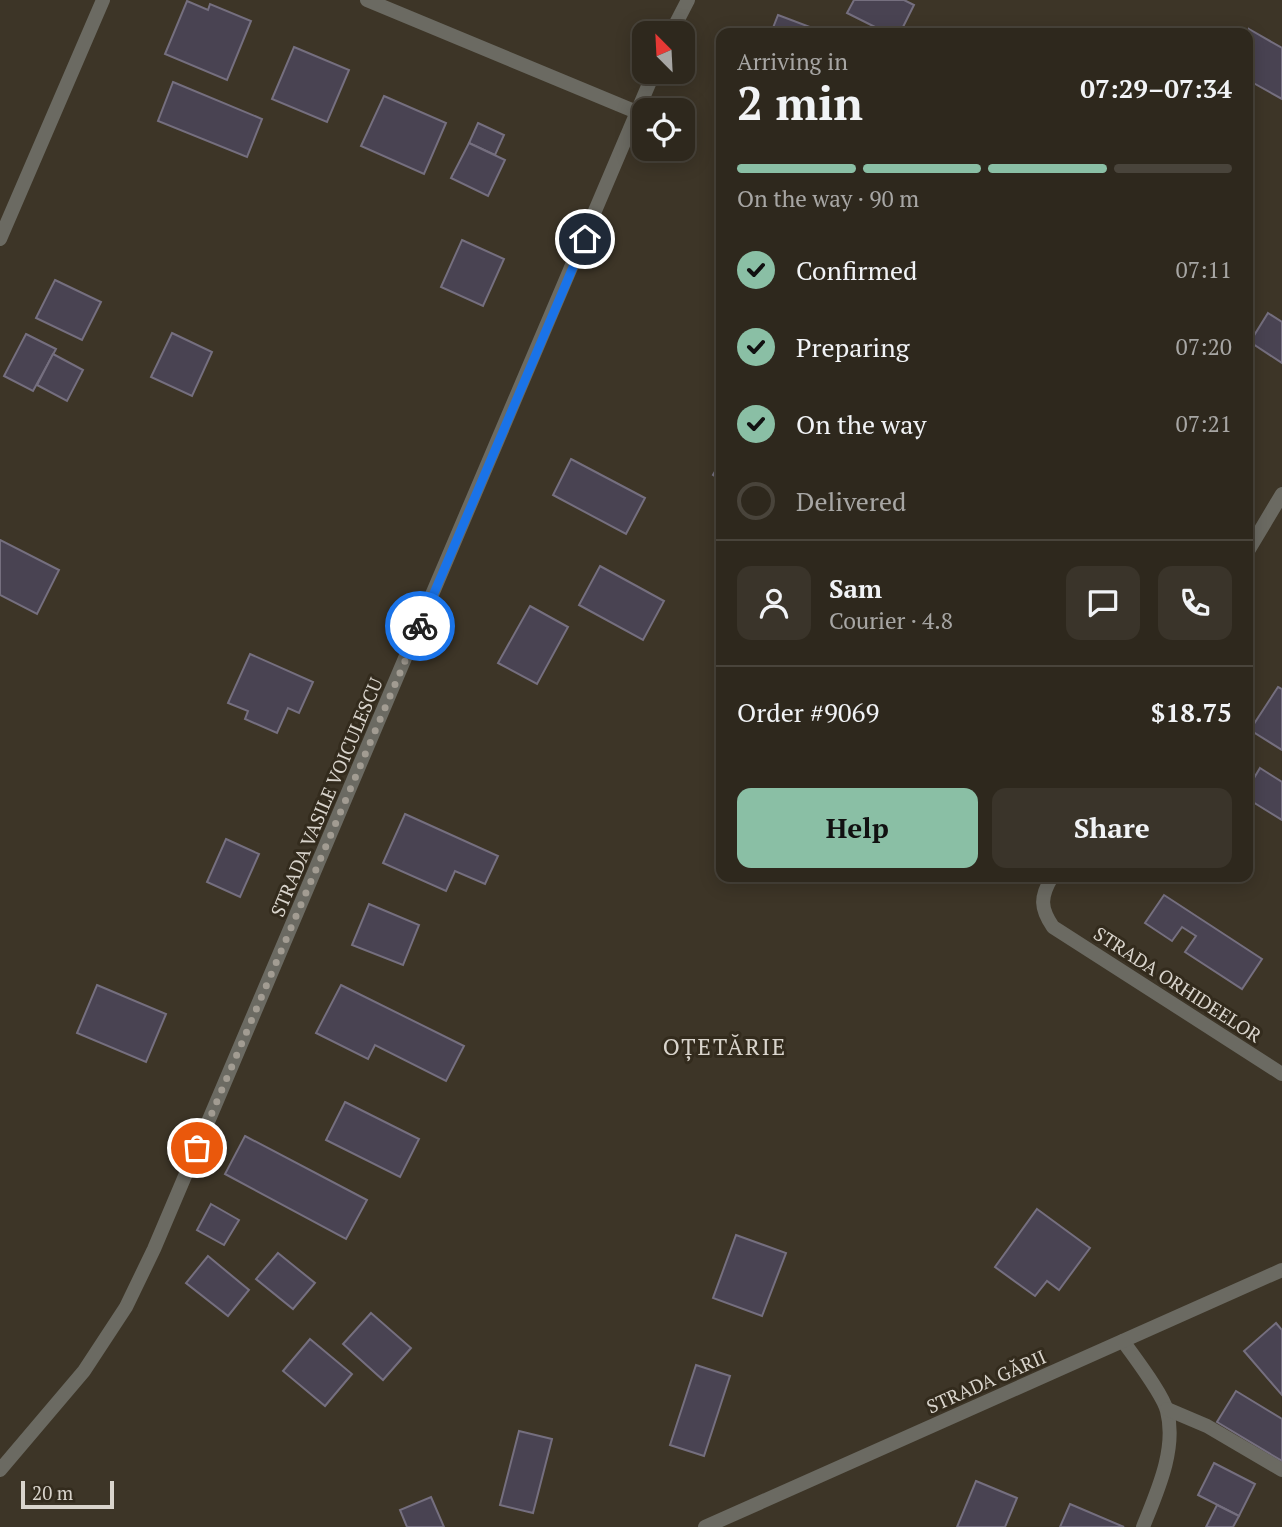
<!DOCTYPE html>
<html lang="en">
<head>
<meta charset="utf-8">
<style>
	body { margin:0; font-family:"PT Serif",serif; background:#3a342a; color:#f1f3f6; height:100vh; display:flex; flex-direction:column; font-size:26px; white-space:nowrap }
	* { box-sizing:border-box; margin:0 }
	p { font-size:23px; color:#a7a6a4 }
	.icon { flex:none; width:38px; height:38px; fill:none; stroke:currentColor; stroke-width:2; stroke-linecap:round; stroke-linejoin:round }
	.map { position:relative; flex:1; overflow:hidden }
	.panel { position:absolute; left:716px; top:28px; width:537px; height:854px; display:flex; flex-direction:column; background:#2e281d; border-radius:14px; box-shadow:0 4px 18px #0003,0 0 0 2px #49443b }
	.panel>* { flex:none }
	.needle { width:46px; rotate:336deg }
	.controls { position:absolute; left:632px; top:21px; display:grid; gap:14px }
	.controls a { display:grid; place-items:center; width:63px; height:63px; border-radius:14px; background:#2e281d; box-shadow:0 4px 18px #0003,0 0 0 2px #49443b; font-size:35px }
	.scale { position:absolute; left:21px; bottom:18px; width:93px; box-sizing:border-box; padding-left:7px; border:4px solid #d9d4cc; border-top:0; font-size:19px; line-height:24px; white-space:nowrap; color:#d9d4cc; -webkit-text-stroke:5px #332b1d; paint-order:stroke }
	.pin { position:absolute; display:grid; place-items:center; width:60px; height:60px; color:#fff; margin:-30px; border:4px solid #fff; border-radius:50%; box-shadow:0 2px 7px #0007 }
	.courier { position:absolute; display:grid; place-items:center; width:70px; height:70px; margin:-35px; border:5px solid #1a73e8; border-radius:50%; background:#fff; color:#222; box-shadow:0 2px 9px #0007 }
	.summary em { font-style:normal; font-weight:700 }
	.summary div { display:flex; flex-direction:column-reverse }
	.summary { display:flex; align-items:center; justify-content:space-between; height:119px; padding:0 21px }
	h1 { font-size:46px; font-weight:700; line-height:52px }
	.bar { display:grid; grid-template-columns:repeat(4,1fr); gap:10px 7px; align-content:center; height:84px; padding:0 21px }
	.bar i { height:9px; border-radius:5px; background:#49443b }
	.bar .current { background:#8abfa5 }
	.bar p { grid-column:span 4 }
	.line { display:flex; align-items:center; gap:18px; padding:0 21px; border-top:2px solid #49443b }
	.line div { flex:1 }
	.round { display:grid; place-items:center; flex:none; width:74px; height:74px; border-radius:14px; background:#3a342a }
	ol { padding:0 21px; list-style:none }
	li { display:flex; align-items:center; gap:21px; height:77px }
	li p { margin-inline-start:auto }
	li .icon { padding:7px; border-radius:50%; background:#8abfa5; color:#111; stroke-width:4 }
	li:last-child { color:#a7a6a4 }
	li i { width:38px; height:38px; border:4px solid #49443b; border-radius:50% }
	.button { display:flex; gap:14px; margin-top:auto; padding:14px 21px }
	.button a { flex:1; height:80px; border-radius:14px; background:#8abfa5; color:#111; font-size:28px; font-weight:700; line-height:80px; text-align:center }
	.button a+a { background:#3a342a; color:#f1f3f6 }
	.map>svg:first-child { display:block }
</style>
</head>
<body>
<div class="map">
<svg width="1282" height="1527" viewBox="0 0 1282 1527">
	<rect width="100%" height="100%" fill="#3d3527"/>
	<!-- building -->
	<g fill="#494352" stroke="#756f7f" stroke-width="2">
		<path d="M 854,0 L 904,0 L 914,5 L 900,33 L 887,33 L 847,13 Z"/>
		<path d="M 187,1 L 208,10 L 210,4 L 251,21 L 227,80 L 165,54 Z"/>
		<path d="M 778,15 L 818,30 L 817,33 L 771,33 Z"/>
		<path d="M 1249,29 L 1282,48 L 1282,99 L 1248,80 Z"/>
		<path d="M 294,47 L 349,70 L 327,122 L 272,99 Z"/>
		<path d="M 173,82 L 262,119 L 247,157 L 158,121 Z"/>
		<path d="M 384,96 L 446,123 L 424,174 L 361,146 Z"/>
		<path d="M 478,123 L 504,135 L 495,155 L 469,143 Z"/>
		<path d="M 469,143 L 505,160 L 488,196 L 451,178 Z"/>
		<path d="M 462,240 L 504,259 L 483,306 L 441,287 Z"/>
		<path d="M 55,280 L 101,302 L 82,340 L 36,318 Z"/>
		<path d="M 1268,313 L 1282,322 L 1282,363 L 1250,342 Z"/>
		<path d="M 172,333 L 212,352 L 192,396 L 151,377 Z"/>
		<path d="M 26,334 L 56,349 L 33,391 L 4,376 Z"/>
		<path d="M 53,354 L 83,370 L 67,401 L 37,385 Z"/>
		<path d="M 571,459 L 645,498 L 626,534 L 553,495 Z"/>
		<path d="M 721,461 L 721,480 L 713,475 Z"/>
		<path d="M 0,540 L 59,570 L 37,614 L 0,595 Z"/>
		<path d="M 600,566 L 664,601 L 643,640 L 579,605 Z"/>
		<path d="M 530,606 L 568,627 L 537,684 L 498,663 Z"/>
		<path d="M 250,654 L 313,682 L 299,713 L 288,708 L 277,733 L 245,719 L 248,711 L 228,703 Z"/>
		<path d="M 1278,687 L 1282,689 L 1282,750 L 1250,730 Z"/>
		<path d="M 1260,768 L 1282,782 L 1282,820 L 1248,799 L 1248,788 Z"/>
		<path d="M 405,814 L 498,856 L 485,884 L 455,871 L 446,891 L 383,863 Z"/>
		<path d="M 226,839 L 259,854 L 240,897 L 207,882 Z"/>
		<path d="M 1164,895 L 1262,959 L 1242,989 L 1185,952 L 1196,936 L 1182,927 L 1172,941 L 1145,923 Z"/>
		<path d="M 369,904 L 419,925 L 403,965 L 352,945 Z"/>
		<path d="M 97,985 L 166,1014 L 146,1062 L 77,1033 Z"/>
		<path d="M 341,985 L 464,1046 L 446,1081 L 375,1045 L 368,1059 L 316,1033 Z"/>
		<path d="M 345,1102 L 419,1139 L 400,1177 L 326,1140 Z"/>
		<path d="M 245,1136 L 367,1200 L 346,1239 L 225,1174 Z"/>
		<path d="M 211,1204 L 239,1220 L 224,1245 L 197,1230 Z"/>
		<path d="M 1037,1209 L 1090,1248 L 1059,1290 L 1047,1281 L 1035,1296 L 995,1267 Z"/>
		<path d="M 736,1235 L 786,1253 L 762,1316 L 713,1298 Z"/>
		<path d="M 278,1253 L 315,1283 L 293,1309 L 256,1279 Z"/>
		<path d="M 208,1256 L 249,1290 L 228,1316 L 186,1283 Z"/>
		<path d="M 371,1313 L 411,1348 L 383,1380 L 343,1344 Z"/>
		<path d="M 1276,1323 L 1282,1330 L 1282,1395 L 1244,1351 Z"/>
		<path d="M 310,1339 L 352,1374 L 325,1406 L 283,1371 Z"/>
		<path d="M 696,1365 L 730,1376 L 704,1456 L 670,1445 Z"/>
		<path d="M 1236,1391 L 1282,1419 L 1282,1461 L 1217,1422 Z"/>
		<path d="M 519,1431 L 552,1439 L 533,1513 L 500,1505 Z"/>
		<path d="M 1214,1463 L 1255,1484 L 1239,1516 L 1198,1495 Z"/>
		<path d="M 976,1481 L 1017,1498 L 1005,1527 L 957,1527 Z"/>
		<path d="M 431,1497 L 444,1527 L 407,1527 L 400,1510 Z"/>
		<path d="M 1070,1504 L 1124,1527 L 1060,1527 Z"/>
		<path d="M 1217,1505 L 1239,1516 L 1233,1527 L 1206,1527 Z"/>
	</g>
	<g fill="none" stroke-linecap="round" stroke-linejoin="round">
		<!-- street -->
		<g stroke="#6b6a62" stroke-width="14">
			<path d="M 367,0 L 639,113"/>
			<path d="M 671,33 L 688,0"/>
			<path d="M 0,239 L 103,0"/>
			<path d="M 1248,551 L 1282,494"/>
			<path d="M 1052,877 C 1040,897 1040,908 1053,927 L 1282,1074"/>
			<path d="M 1123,1341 C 1134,1357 1163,1394 1167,1411 C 1177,1449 1157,1492 1143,1527"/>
			<path d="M 1167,1409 L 1207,1426 L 1282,1470"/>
			<path d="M 0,1470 L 84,1371 L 126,1307 L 154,1249 L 654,72"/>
			<path d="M 705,1527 L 1282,1270"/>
		</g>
	</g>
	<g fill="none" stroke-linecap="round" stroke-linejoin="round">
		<!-- done -->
		<path stroke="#a29c92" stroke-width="7" stroke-dasharray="0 12.6" d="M 197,1148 L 420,626"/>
		<!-- route -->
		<path stroke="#1a73e8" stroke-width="9" d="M 420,626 L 585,239"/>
	</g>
	<g text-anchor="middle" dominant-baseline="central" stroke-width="6" stroke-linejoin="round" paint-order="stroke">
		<!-- street labels -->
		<g font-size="19" fill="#d9d4cc" stroke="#332b1d">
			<text transform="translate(326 797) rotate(-67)">STRADA VASILE VOICULESCU</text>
			<text transform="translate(1178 984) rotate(33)">STRADA ORHIDEELOR</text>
			<text transform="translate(986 1381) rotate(-24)">STRADA GĂRII</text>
		</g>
		<!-- quarter labels -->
		<g font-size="23" letter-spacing="2" fill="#d9d4cc" stroke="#332b1d">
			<text x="725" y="1046">OȚETĂRIE</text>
		</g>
	</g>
</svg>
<div class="controls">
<a><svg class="needle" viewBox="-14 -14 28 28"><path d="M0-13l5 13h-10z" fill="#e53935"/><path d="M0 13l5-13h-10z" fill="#a7a6a4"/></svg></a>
<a><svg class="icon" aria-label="locate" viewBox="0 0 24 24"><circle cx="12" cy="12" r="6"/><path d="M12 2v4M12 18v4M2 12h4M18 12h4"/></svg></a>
</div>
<div class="scale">20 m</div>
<div class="pin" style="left:197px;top:1148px;background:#ea580c"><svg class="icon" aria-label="bag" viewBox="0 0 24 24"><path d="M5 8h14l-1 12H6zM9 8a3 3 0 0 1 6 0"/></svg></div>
<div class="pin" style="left:585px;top:239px;background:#1f2937"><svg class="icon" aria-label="home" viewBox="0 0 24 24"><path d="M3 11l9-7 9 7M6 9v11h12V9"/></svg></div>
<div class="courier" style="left:420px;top:626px"><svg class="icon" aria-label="bike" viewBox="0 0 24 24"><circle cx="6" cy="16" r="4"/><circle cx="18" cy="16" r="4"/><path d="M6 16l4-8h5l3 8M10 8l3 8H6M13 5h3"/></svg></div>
<section class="panel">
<div class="summary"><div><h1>2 min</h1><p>Arriving in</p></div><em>07:29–07:34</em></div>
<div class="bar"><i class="current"></i><i class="current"></i><i class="current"></i><i></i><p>On the way · 90 m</p></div>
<ol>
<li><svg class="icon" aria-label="check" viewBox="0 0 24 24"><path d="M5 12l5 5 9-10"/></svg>Confirmed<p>07:11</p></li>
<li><svg class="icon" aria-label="check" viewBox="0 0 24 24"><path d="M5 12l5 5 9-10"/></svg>Preparing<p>07:20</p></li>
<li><svg class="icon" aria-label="check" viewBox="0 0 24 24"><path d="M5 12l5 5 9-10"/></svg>On the way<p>07:21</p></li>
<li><i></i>Delivered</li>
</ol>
<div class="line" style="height:126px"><a class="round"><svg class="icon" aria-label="person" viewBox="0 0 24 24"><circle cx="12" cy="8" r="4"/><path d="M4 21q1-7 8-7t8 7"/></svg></a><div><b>Sam</b><p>Courier · 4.8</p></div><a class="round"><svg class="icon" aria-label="chat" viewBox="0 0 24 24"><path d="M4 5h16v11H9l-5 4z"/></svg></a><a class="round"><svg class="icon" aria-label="phone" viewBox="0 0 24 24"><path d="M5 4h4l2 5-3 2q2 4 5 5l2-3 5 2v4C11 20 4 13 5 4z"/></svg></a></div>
<div class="line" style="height:91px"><div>Order #9069</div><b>$18.75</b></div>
<div class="button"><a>Help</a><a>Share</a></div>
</section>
</div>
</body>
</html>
